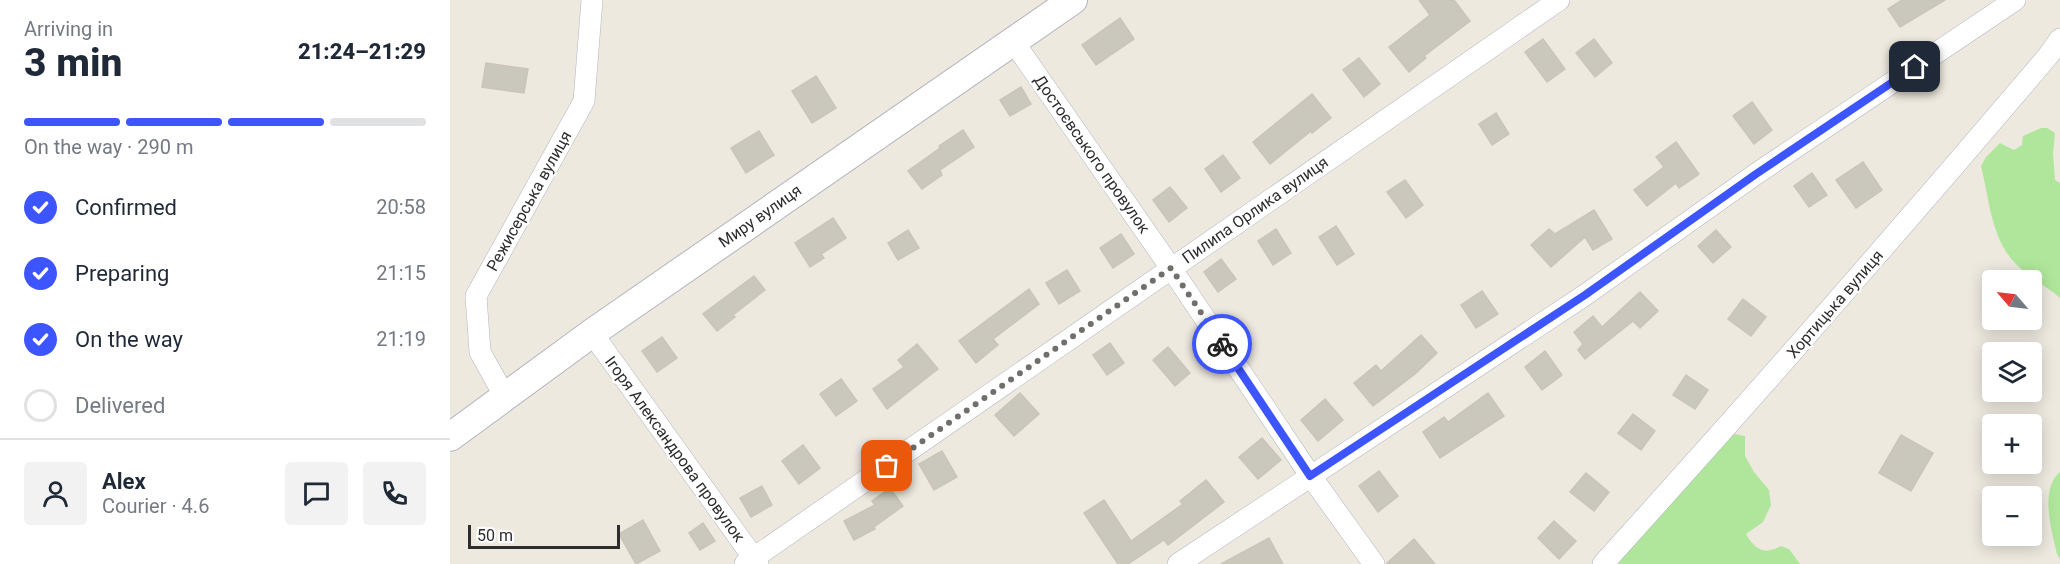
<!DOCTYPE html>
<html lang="en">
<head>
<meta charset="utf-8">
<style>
	body { margin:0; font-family:Roboto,sans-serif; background:#f2f2f3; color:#1f2937; height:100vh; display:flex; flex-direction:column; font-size:22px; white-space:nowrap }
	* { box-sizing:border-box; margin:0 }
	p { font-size:20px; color:#747a83 }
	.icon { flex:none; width:33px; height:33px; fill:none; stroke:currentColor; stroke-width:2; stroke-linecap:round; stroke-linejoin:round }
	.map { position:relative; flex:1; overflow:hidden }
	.panel { display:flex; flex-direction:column; background:#fff; width:450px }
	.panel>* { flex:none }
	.needle { width:39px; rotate:298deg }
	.tools { position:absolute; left:1532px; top:270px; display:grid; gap:12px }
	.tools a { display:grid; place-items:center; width:60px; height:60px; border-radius:6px; background:#fff; box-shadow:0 3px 15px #0003; font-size:30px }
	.scale { position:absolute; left:18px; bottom:15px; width:152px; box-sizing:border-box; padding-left:6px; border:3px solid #2d2d2d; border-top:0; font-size:16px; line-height:21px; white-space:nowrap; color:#2d2d2d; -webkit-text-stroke:4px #fff; paint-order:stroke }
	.pin { position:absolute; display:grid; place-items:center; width:51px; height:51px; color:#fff; margin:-26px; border-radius:12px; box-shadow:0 3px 9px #0006 }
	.courier { position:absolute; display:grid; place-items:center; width:60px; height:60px; margin:-30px; border:4px solid #3d55fe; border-radius:50%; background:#fff; color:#222; box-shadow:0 2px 8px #0007 }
	.overview em { font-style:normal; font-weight:800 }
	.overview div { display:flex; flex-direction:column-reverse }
	.overview { display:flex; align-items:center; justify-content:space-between; height:102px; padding:0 24px }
	h1 { font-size:39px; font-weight:800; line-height:45px }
	.bar { display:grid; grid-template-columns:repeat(4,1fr); gap:9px 6px; align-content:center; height:72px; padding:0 24px }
	.bar i { height:8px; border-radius:4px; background:#e0e1e3 }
	.bar .current { background:#3d55fe }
	.bar p { grid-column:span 4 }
	.line { display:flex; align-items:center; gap:15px; padding:0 24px; border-top:2px solid #e0e1e3 }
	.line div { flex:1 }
	.round { display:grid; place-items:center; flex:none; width:63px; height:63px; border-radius:6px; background:#f2f2f3 }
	ol { padding:0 24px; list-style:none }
	li { display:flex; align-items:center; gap:18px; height:66px }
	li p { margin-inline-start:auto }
	li .icon { padding:6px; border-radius:50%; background:#3d55fe; color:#fff; stroke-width:4 }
	li:last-child { color:#747a83 }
	li i { width:33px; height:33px; border:3px solid #e0e1e3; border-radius:50% }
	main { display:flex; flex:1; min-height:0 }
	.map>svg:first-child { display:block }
</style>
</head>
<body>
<main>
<section class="panel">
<div class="overview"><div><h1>3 min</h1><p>Arriving in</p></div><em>21:24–21:29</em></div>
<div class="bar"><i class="current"></i><i class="current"></i><i class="current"></i><i></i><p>On the way · 290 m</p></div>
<ol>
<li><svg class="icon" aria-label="check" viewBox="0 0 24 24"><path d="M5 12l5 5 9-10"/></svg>Confirmed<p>20:58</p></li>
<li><svg class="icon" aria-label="check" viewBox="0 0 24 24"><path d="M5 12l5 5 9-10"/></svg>Preparing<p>21:15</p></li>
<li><svg class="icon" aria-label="check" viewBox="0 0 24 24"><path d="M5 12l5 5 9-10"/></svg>On the way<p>21:19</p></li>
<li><i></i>Delivered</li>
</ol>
<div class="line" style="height:108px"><a class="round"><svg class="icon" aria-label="person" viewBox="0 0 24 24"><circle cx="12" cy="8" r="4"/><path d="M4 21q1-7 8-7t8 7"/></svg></a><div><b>Alex</b><p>Courier · 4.6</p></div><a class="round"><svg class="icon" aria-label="chat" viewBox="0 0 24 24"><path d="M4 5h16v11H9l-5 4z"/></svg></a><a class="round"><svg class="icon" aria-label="phone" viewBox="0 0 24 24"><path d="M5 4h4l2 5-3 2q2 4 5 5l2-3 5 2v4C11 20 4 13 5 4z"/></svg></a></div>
</section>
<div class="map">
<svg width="1610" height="564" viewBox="0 0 1610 564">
	<rect width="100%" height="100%" fill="#eee9df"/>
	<!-- green -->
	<g fill="#b0e69b">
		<path d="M 1591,128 L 1597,128 L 1605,133 L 1603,154 L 1605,180 L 1610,183 L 1610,298 C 1596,286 1578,277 1565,263 C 1541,238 1539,198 1531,166 L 1536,157 L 1550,143 L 1564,150 L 1572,145 L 1573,136 Z"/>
		<path d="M 1285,434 L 1295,436 L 1295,456 L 1304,472 L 1319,490 L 1321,505 L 1313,522 L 1296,534 C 1305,549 1314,556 1331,546 L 1339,549 L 1350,564 L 1163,564 L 1271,443 Z"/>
		<path d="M 1610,472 L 1610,559 L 1607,554 C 1602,532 1589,489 1610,472 Z"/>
	</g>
	<!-- building -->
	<g fill="#cac7bd" stroke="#cac5b8" stroke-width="1.5">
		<path d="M 969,0 L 1004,0 L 1020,21 L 974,56 L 976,58 L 959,72 L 939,47 L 980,15 Z"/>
		<path d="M 1452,0 L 1495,0 L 1450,27 L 1438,9 Z"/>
		<path d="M 670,18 L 684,39 L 646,65 L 632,45 Z"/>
		<path d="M 1093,39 L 1115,69 L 1097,82 L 1075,52 Z"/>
		<path d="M 1144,39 L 1162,63 L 1145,77 L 1126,53 Z"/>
		<path d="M 909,58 L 930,84 L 914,97 L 893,70 Z"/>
		<path d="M 36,63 L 78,69 L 74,93 L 32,87 Z"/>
		<path d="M 366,76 L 386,108 L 362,123 L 342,91 Z"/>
		<path d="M 571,87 L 581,104 L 560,116 L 550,100 Z"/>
		<path d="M 862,94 L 881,118 L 862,133 L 861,131 L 820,164 L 803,142 Z"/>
		<path d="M 1302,102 L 1322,130 L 1304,144 L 1283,116 Z"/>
		<path d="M 1046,113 L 1059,134 L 1042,145 L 1029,124 Z"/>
		<path d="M 513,130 L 524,147 L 490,170 L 492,175 L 472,189 L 458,171 L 490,148 L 489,146 Z"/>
		<path d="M 309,131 L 324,155 L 296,173 L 281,148 Z"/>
		<path d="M 1226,142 L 1249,174 L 1229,188 L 1226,183 L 1197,206 L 1184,190 L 1214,167 L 1206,157 Z"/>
		<path d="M 773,155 L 790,178 L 771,192 L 755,169 Z"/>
		<path d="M 1413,162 L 1432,190 L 1406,208 L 1386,180 Z"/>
		<path d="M 1362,173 L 1377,195 L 1359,207 L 1344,186 Z"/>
		<path d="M 955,180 L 973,205 L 956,218 L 937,192 Z"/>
		<path d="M 720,187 L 737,208 L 719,222 L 703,200 Z"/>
		<path d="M 1144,210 L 1162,239 L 1143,250 L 1135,237 L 1101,267 L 1081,245 L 1099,229 L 1105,234 Z"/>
		<path d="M 383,218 L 396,238 L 371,254 L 374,258 L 360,267 L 345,243 Z"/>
		<path d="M 886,226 L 904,254 L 887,265 L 869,237 Z"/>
		<path d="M 826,229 L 841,253 L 823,265 L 808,241 Z"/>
		<path d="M 458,230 L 469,248 L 448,260 L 438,243 Z"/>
		<path d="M 1266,230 L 1281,247 L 1263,263 L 1248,246 Z"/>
		<path d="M 671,234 L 684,254 L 663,268 L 650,248 Z"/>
		<path d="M 771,259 L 786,279 L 768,292 L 754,272 Z"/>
		<path d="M 617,270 L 630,291 L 609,304 L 596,283 Z"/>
		<path d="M 304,276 L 315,290 L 283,315 L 285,317 L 267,331 L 253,314 Z"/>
		<path d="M 579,289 L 589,304 L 543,339 L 548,345 L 526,363 L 509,341 Z"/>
		<path d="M 1032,291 L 1048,314 L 1026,328 L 1011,305 Z"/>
		<path d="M 1190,292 L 1208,311 L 1190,328 L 1183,321 L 1135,359 L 1128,350 L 1133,344 L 1124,332 L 1143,316 L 1152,327 Z"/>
		<path d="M 1293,299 L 1316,317 L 1301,336 L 1278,319 Z"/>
		<path d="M 971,335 L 987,353 L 965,374 L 923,406 L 904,383 L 926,365 L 931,371 Z"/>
		<path d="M 212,337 L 227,358 L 207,372 L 192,351 Z"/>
		<path d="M 660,343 L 674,363 L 657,375 L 643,355 Z"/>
		<path d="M 467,344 L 488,369 L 437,409 L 423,389 L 454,367 L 448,360 Z"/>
		<path d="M 718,347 L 740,373 L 725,386 L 703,360 Z"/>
		<path d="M 1095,351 L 1112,375 L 1092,390 L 1075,367 Z"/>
		<path d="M 1236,375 L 1258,390 L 1245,409 L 1223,395 Z"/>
		<path d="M 391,379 L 407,401 L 386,416 L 370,394 Z"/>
		<path d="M 570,393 L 589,414 L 564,436 L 545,415 Z"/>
		<path d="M 1038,393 L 1054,416 L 990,458 L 973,432 L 994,417 L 998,422 Z"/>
		<path d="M 875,399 L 893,420 L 868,441 L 851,420 Z"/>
		<path d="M 1183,414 L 1205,431 L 1191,450 L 1168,433 Z"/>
		<path d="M 1451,435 L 1483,453 L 1461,491 L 1429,473 Z"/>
		<path d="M 812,438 L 831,460 L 808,479 L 789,457 Z"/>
		<path d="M 353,445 L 370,468 L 349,484 L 332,461 Z"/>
		<path d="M 492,451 L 507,477 L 484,490 L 469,464 Z"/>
		<path d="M 929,471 L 948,496 L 928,512 L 909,486 Z"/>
		<path d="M 1136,473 L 1159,492 L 1144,511 L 1120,492 Z"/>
		<path d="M 756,480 L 774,502 L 718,545 L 714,540 L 678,564 L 668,564 L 634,513 L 654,500 L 681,541 L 733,504 L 730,501 Z"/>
		<path d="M 312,486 L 322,505 L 301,517 L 290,498 Z"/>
		<path d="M 440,488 L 453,506 L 424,527 L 425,529 L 404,540 L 394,521 L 425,505 L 422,501 Z"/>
		<path d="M 193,520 L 210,551 L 186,564 L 169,534 Z"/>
		<path d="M 1104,521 L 1126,541 L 1109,559 L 1088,538 Z"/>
		<path d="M 253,523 L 265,541 L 250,550 L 239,533 Z"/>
		<path d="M 819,538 L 833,564 L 771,564 Z"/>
		<path d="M 964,539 L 985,564 L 937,564 L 937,563 Z"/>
	</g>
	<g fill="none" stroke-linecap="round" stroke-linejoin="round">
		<!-- street casing -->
		<g stroke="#b3b4c0" stroke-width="22">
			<g id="street">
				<path d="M 563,41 L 721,268 L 860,475 L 924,564"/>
				<path d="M 142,333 L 308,564"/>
				<path d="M 55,397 L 30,352 L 26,296 L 134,101 L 142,0"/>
				<path d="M 295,564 L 1109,0"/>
				<path d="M 728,564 L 1135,295 L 1306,174 L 1565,0"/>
				<path d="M 1153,564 C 1304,397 1452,228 1598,56 L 1610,39"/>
			</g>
		</g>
		<!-- secondary casing -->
		<g stroke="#b3b4c0" stroke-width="30">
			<path id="secondary" d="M 0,437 L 142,333 L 623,0"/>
		</g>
		<!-- street -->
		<use href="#street" stroke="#fff" stroke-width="21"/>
		<!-- secondary -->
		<use href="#secondary" stroke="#fff" stroke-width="28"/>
	</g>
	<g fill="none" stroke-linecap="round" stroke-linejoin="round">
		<!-- done -->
		<path stroke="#716f6b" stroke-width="6" stroke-dasharray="0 10.8" d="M 437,466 L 721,268 L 772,344"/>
		<!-- route -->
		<path stroke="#3d55fe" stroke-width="8" d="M 772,344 L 860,476 L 1135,295 L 1306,174 L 1465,67"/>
	</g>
	<g text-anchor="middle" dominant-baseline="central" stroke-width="4.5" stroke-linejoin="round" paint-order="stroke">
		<!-- street labels -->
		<g font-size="16" fill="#2d2d2d" stroke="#fff">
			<text transform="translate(642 154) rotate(55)">Достоєвського провулок</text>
			<text transform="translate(79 201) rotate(-61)">Режисерська вулиця</text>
			<text transform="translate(805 210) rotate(-35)">Пилипа Орлика вулиця</text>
			<text transform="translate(310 216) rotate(-35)">Миру вулиця</text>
			<text transform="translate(1385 304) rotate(-49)">Хортицька вулиця</text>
			<text transform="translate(225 449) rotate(54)">Ігоря Александрова провулок</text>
		</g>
	</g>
</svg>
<div class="tools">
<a><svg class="needle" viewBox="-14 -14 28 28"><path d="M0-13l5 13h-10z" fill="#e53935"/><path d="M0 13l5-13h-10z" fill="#747a83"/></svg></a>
<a><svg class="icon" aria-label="layers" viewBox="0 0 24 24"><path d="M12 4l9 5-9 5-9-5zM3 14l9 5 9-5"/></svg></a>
<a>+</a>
<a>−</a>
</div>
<div class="scale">50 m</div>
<div class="pin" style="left:437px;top:466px;background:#ea580c"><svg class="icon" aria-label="bag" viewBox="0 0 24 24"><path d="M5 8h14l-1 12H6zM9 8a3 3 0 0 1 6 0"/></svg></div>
<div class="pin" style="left:1465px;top:67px;background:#1f2937"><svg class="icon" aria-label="home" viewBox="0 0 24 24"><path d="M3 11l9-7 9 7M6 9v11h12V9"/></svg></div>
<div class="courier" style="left:772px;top:344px"><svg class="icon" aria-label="bike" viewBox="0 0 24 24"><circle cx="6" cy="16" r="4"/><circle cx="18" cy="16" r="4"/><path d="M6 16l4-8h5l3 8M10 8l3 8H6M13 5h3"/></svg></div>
</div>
</main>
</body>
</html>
